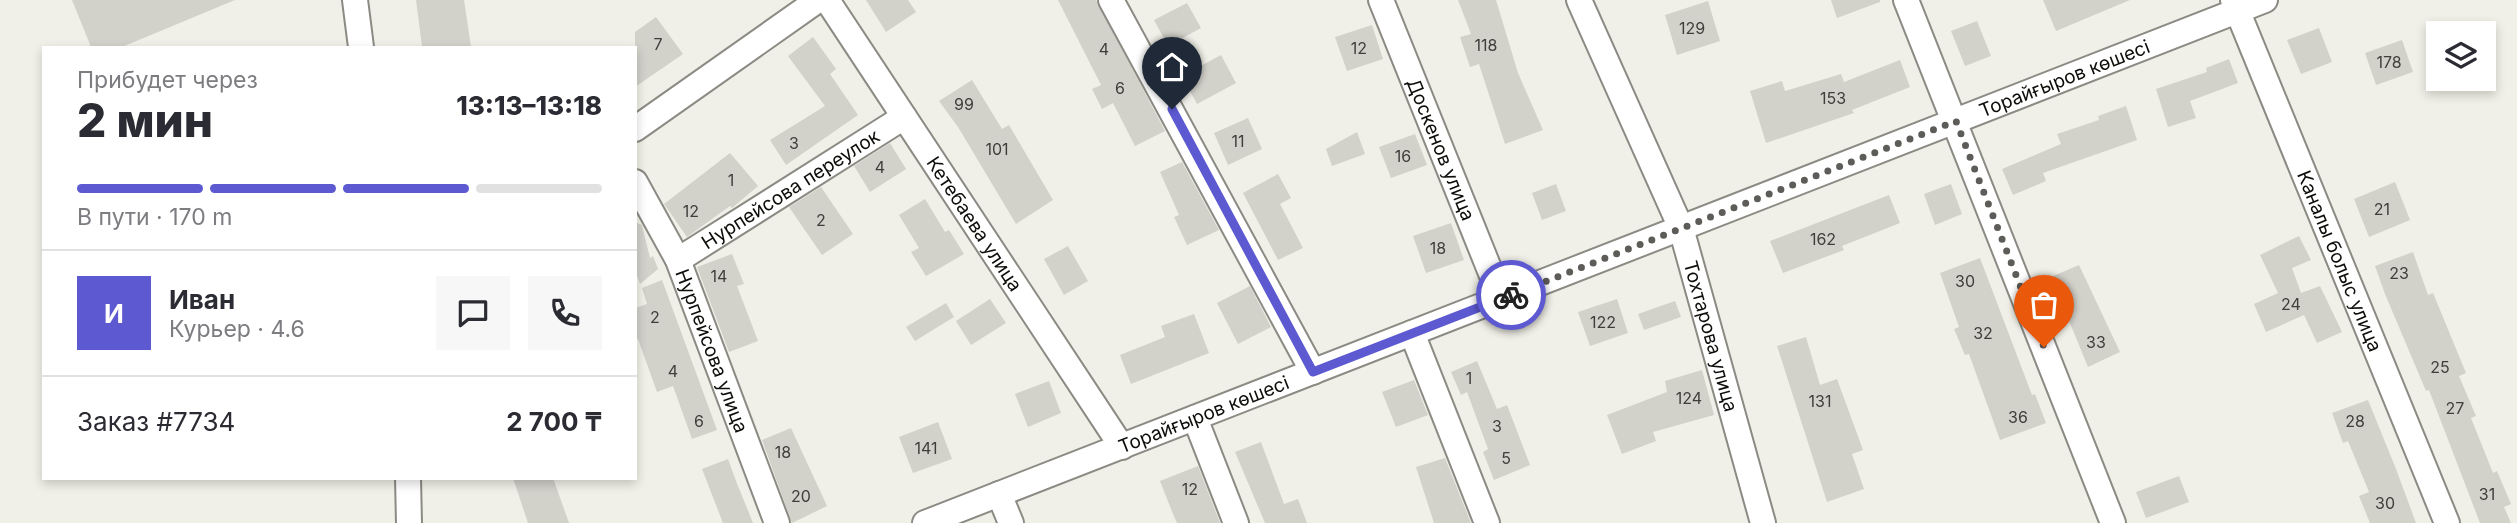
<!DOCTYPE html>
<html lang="ru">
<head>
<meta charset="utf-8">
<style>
	body { margin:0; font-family:Inter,sans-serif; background:#f7f7f7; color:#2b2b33; height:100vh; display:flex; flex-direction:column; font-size:26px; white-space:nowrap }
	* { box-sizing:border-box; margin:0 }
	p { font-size:23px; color:#7c7c81 }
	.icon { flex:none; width:38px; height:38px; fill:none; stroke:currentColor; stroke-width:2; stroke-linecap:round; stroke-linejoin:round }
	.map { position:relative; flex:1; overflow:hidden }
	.side { position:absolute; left:42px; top:46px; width:595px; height:434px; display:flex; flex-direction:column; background:#fff; border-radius:0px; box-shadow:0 4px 10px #0003 }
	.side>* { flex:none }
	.fabs { position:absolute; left:2426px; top:21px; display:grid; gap:14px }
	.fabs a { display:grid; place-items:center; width:70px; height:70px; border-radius:0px; background:#fff; box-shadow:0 4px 10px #0003; font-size:35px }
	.pin { position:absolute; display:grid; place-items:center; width:60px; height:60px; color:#fff; margin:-72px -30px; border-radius:50% 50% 50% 0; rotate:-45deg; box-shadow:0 0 7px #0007 }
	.pin .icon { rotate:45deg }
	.courier { position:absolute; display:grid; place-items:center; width:70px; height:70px; margin:-35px; border:5px solid #5c59d1; border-radius:50%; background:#fff; color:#222; box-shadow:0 2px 9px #0007 }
	.overview em { font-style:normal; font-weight:800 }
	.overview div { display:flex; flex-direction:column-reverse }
	.overview { display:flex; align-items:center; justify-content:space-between; height:119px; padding:0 35px }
	h1 { font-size:46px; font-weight:800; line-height:52px }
	.bar { display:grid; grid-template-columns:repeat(4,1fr); gap:10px 7px; align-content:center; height:84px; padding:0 35px }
	.bar i { height:9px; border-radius:5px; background:#e1e1e2 }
	.bar .current { background:#5c59d1 }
	.bar p { grid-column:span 4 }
	.line { display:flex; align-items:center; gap:18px; padding:0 35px; border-top:2px solid #e1e1e2 }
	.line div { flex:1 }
	.round { display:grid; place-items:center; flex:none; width:74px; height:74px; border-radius:0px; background:#f7f7f7 }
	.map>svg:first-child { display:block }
</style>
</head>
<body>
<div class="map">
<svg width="2517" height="523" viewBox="0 0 2517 523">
	<rect width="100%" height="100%" fill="#f1f0e8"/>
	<!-- building -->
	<g fill="#d2d1ca">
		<path d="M 72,0 L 235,0 L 122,47 L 91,47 Z"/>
		<path d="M 416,0 L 464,0 L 471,47 L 422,47 Z"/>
		<path d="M 866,0 L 908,0 L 916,12 L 886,32 Z"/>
		<path d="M 1058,0 L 1096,0 L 1165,131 L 1135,146 L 1113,103 L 1102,109 L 1092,89 L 1101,85 Z"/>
		<path d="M 1458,0 L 1496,0 L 1518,73 L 1543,130 L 1505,144 L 1479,64 L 1470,67 L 1460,37 L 1471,34 Z"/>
		<path d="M 1831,0 L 1880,0 L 1880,2 L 1837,18 Z"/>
		<path d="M 2043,0 L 2130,0 L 2056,31 Z"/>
		<path d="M 1708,1 L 1720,41 L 1677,55 L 1665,15 Z"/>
		<path d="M 1187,3 L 1201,28 L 1168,46 L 1154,20 Z"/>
		<path d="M 656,17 L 683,54 L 635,87 L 635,32 Z"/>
		<path d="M 1977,21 L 1991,56 L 1965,66 L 1951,31 Z"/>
		<path d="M 1372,25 L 1383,59 L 1347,71 L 1335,37 Z"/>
		<path d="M 2319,28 L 2332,62 L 2301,74 L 2287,40 Z"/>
		<path d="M 813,37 L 836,69 L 830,74 L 858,115 L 786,165 L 770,140 L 825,106 L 788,56 Z"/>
		<path d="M 2402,40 L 2413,72 L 2376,85 L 2365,53 Z"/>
		<path d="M 1221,55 L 1236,83 L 1197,104 L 1182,76 Z"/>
		<path d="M 2229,59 L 2238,83 L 2190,101 L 2196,118 L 2168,127 L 2156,89 L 2207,72 L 2206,68 Z"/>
		<path d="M 1900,60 L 1910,87 L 1852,110 L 1854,113 L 1766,143 L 1750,91 L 1782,81 L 1785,91 L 1841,74 L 1844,82 Z"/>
		<path d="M 972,80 L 1002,129 L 1009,125 L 1053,200 L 1016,224 L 958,127 L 939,101 Z"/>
		<path d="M 2126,106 L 2137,140 L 2043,173 L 2046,181 L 2013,195 L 2002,169 L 2061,144 L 2057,134 L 2099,120 L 2098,116 Z"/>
		<path d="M 1248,118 L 1262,149 L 1228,165 L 1214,133 Z"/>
		<path d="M 1357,132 L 1365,154 L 1332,166 L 1326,149 Z"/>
		<path d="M 1415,134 L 1427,165 L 1391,178 L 1379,147 Z"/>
		<path d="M 890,143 L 906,169 L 870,192 L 854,166 Z"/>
		<path d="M 730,153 L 758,186 L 732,208 L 730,206 L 687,237 L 664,204 Z"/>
		<path d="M 1182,162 L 1219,230 L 1187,245 L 1174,217 L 1179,215 L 1160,172 Z"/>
		<path d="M 1278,174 L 1291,198 L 1280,204 L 1303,248 L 1278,260 L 1243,193 Z"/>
		<path d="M 2395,182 L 2410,220 L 2369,237 L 2354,199 Z"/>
		<path d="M 1556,184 L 1566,211 L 1542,220 L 1532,193 Z"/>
		<path d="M 1951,184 L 1962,214 L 1935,225 L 1924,194 Z"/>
		<path d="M 821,187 L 853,234 L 822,255 L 789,207 Z"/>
		<path d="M 1889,195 L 1900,223 L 1842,246 L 1844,250 L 1783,273 L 1770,241 Z"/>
		<path d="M 925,199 L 945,232 L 949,230 L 964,254 L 926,276 L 911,252 L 919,248 L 899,215 Z"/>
		<path d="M 635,222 L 642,225 L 650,258 L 653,256 L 658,269 L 640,284 L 635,270 Z"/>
		<path d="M 1451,223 L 1464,260 L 1426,273 L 1413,236 Z"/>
		<path d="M 2299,236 L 2311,260 L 2292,268 L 2301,293 L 2320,286 L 2342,332 L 2317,343 L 2304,315 L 2266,332 L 2254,304 L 2278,293 L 2260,255 Z"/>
		<path d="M 1068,246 L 1088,281 L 1064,295 L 1044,259 Z"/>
		<path d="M 2413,252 L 2428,295 L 2433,293 L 2466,373 L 2459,376 L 2476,416 L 2471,418 L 2493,473 L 2497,471 L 2511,504 L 2504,507 L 2511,523 L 2480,523 L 2429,390 L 2426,391 L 2385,294 L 2375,266 Z"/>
		<path d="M 732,254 L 744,284 L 737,286 L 758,341 L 729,352 L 697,267 Z"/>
		<path d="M 1980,258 L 2032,395 L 2035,394 L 2046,423 L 2000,440 L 1969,354 L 1965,355 L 1954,329 L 1959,327 L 1940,273 Z"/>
		<path d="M 2079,265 L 2120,352 L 2088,367 L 2051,277 Z"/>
		<path d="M 662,280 L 717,430 L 692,439 L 673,386 L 657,392 L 638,339 L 635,340 L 635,308 L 647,304 L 642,288 Z"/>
		<path d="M 1250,286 L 1271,327 L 1238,344 L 1217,303 Z"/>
		<path d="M 990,299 L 1006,323 L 971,345 L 956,321 Z"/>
		<path d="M 1617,299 L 1628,333 L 1590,346 L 1578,312 Z"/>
		<path d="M 1675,301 L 1681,317 L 1644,330 L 1638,314 Z"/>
		<path d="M 946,303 L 954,317 L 915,341 L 906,327 Z"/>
		<path d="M 1194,314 L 1209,353 L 1131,384 L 1120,355 L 1165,337 L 1161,326 Z"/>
		<path d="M 1806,337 L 1820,385 L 1837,379 L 1863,450 L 1852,454 L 1864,489 L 1827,502 L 1777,346 Z"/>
		<path d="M 1477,361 L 1497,409 L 1507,405 L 1530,465 L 1494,480 L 1483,452 L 1488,449 L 1467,392 L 1461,395 L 1451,372 Z"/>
		<path d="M 1702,370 L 1714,415 L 1653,432 L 1656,441 L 1622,454 L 1607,415 L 1667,392 L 1665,381 Z"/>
		<path d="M 1414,380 L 1428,415 L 1396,427 L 1382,392 Z"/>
		<path d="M 1049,381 L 1061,413 L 1028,427 L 1015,394 Z"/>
		<path d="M 2368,400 L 2396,469 L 2416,523 L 2370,523 L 2359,496 L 2369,492 L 2348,441 L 2343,443 L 2332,413 Z"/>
		<path d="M 938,422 L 952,459 L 913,473 L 899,437 Z"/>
		<path d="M 791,428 L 827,506 L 792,523 L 762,440 Z"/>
		<path d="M 1261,442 L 1284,504 L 1298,499 L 1307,523 L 1265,523 L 1235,452 Z"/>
		<path d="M 1445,458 L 1471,523 L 1434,523 L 1416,467 Z"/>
		<path d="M 728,459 L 736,481 L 753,523 L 723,523 L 702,469 Z"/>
		<path d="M 1198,466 L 1220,523 L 1177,523 L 1173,514 L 1160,481 Z"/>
		<path d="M 2179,476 L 2189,502 L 2146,518 L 2136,492 Z"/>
		<path d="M 513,478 L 553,478 L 569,523 L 528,523 Z"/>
	</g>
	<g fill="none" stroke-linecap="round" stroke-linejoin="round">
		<!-- minor casing -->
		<g stroke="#8b8a83" stroke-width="28">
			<g id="minor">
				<path d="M 355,0 L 361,47"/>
				<path id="s1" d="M 827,0 L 1122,447"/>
				<path d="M 1111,0 L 1313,372"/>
				<path id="s2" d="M 1381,0 L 1501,298"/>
				<path id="s3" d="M 1579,0 L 1681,228 L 1763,523"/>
				<path d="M 1906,0 L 2113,523"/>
				<path id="s4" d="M 2233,0 L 2447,523"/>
				<path d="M 635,129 L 818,0"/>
				<path id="s5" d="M 635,182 L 678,260 L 777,523"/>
				<path id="s6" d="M 678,260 L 904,117"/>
				<path d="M 1412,333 L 1487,523"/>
				<path d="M 1195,418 L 1236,523"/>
				<path d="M 408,478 L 409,523"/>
				<path d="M 999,494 L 1011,523"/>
				<path id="s7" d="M 925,523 L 2265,0"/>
			</g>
		</g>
		<!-- minor -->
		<use href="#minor" stroke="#fff" stroke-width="24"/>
	</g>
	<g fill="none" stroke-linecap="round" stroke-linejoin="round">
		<!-- done -->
		<path stroke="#5d5c58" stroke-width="7" stroke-dasharray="0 12.6" d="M 1511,295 L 1956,121 L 2044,347"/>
		<!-- route -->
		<path stroke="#5c59d1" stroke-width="9" d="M 1172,109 L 1313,372 L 1511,295"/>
	</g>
	<g text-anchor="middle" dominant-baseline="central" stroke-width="5" stroke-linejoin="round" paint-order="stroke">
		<!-- number labels -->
		<g font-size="16" fill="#3e3e3a">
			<text x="1692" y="28">129</text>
			<text x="658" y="44">7</text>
			<text x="1486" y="45">118</text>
			<text x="1359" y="48">12</text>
			<text x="1104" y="49">4</text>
			<text x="2389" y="62">178</text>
			<text x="1120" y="88">6</text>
			<text x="1833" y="98">153</text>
			<text x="964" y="104">99</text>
			<text x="1238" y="141">11</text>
			<text x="794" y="143">3</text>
			<text x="997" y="149">101</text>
			<text x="1403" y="156">16</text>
			<text x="880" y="167">4</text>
			<text x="731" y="180">1</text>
			<text x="2382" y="209">21</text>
			<text x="691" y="211">12</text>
			<text x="821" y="220">2</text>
			<text x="1823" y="239">162</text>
			<text x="1438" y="248">18</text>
			<text x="2399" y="273">23</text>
			<text x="719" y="276">14</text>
			<text x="1965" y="281">30</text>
			<text x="2291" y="304">24</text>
			<text x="655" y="317">2</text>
			<text x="1603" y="322">122</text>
			<text x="1983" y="333">32</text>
			<text x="2096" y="342">33</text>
			<text x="2440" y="367">25</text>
			<text x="673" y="371">4</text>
			<text x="1469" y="378">1</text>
			<text x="1689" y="398">124</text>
			<text x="1820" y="401">131</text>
			<text x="2455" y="408">27</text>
			<text x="2018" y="417">36</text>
			<text x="699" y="421">6</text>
			<text x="2355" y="421">28</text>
			<text x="1497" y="426">3</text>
			<text x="926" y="448">141</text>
			<text x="783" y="452">18</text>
			<text x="1506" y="458">5</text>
			<text x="1190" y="489">12</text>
			<text x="2487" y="494">31</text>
			<text x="801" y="496">20</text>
			<text x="2385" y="503">30</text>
		</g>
		<!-- street labels -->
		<g font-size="19" fill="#0d0d0a" stroke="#fff">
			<text stroke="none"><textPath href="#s7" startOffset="1223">Торайғыров көшесі</textPath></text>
			<text stroke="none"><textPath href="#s2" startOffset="161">Доскенов улица</textPath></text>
			<text stroke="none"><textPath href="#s6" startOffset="133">Нурпейсова переулок</textPath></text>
			<text stroke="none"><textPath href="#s1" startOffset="268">Кетебаева улица</textPath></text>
			<text stroke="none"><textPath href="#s4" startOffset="282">Каналы болыс улица</textPath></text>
			<text stroke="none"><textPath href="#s3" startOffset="362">Тохтарова улица</textPath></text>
			<text stroke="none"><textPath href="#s5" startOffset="186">Нурпейсова улица</textPath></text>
			<text stroke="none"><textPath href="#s7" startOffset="299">Торайғыров көшесі</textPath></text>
		</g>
	</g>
</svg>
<div class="fabs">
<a><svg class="icon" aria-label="layers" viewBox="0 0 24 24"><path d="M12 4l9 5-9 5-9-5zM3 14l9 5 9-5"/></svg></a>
</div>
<div class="pin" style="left:2044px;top:347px;background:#ea580c"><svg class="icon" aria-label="bag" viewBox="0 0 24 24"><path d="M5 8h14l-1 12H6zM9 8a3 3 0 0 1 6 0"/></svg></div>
<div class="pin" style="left:1172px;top:109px;background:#1f2937"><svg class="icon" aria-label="home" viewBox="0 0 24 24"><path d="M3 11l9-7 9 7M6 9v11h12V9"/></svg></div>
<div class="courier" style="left:1511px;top:295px"><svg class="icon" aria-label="bike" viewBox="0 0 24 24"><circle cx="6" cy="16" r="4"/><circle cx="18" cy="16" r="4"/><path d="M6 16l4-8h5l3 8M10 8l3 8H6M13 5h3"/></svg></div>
<section class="side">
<div class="overview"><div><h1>2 мин</h1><p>Прибудет через</p></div><em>13:13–13:18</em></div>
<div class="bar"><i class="current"></i><i class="current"></i><i class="current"></i><i></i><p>В пути · 170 m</p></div>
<div class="line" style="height:126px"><b class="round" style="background:#5c59d1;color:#fff">И</b><div><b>Иван</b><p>Курьер · 4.6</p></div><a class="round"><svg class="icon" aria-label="chat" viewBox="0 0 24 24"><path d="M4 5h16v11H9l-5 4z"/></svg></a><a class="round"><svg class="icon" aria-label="phone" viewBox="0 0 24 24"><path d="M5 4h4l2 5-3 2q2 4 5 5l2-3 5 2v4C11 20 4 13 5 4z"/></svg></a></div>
<div class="line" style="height:91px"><div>Заказ #7734</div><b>2 700 ₸</b></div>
</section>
</div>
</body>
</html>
